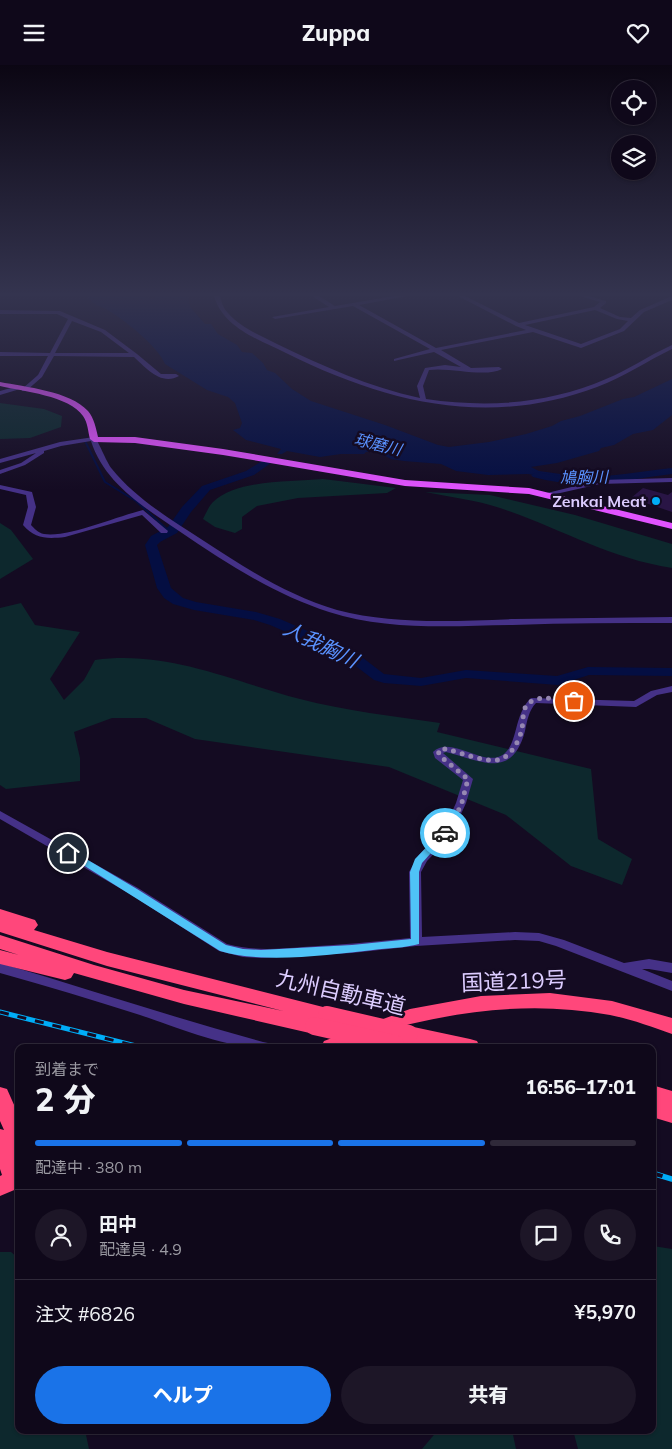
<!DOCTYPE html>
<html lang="ja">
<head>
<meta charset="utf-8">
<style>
	body { margin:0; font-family:Mulish,"Noto Sans JP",sans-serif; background:#1d1627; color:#f1f3f6; height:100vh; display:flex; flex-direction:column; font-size:19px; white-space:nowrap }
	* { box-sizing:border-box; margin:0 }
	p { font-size:16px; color:#9b9aa2 }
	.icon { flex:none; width:28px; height:28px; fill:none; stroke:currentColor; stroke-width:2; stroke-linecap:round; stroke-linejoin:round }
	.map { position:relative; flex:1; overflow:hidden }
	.details { position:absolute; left:15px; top:979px; width:641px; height:390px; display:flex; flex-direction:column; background:#0f081a; border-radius:10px; box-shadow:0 1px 4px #0004,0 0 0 1px #2f2939 }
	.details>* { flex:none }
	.tools { position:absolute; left:611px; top:15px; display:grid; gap:10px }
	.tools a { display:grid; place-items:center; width:45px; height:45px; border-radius:50%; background:#0f081a; box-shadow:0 1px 4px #0004,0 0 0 1px #2f2939; font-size:25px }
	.pin { position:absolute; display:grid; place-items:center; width:42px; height:42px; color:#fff; margin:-21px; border:2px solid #fff; border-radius:50%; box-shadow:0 1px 5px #0007 }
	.courier { position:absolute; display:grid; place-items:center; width:50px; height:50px; margin:-25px; border:4px solid #4fc3f7; border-radius:50%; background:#fff; color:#222; box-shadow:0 1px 6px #0007 }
	.head em { font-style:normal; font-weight:800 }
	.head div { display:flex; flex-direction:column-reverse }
	.head { display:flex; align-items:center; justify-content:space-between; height:85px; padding:0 20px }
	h1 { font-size:32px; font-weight:800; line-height:38px }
	.bar { display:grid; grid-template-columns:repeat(4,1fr); gap:8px 5px; align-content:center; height:60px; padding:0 20px }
	.bar i { height:6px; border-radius:4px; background:#2f2939 }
	.bar .current { background:#1a73e8 }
	.bar p { grid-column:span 4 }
	.line { display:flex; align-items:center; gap:12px; padding:0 20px; border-top:1px solid #2f2939 }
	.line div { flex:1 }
	.round { display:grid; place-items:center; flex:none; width:52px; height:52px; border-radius:26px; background:#1d1627 }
	.button { display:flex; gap:10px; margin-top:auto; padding:10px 20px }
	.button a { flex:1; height:58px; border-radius:30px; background:#1a73e8; color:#fff; font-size:20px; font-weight:800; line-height:58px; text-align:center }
	.button a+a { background:#1d1627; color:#f1f3f6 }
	header { display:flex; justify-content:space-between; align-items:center; height:65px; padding:0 20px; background:#0f081a; font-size:22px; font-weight:800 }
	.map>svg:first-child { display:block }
</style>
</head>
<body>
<header><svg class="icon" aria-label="menu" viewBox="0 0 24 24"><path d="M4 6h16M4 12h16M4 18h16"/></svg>Zuppa<svg class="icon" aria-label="heart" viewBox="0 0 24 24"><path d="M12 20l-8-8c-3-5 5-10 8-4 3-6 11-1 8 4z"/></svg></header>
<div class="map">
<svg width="672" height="1384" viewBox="0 0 672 1384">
	<rect width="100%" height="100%" fill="#140b22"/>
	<!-- green -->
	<g fill="#0d282d">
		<path d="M 0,338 L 44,344 L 62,351 L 61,362 L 30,373 L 0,374 Z"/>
		<path d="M 323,414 L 396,423 L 387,428 L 298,433 L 257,441 L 242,452 L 242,464 L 235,468 L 215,462 L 203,454 C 206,448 209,441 213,437 C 237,414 291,417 323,414 Z"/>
		<path d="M 425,427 L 490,430 L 575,450 L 672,479 L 672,503 C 608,493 560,463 500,443 C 476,435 450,432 425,427 Z"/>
		<path d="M 0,458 L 11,465 L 33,494 L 0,514 Z"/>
		<path d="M 21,538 L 35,560 L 80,567 L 50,614 L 64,635 L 84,615 L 95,595 C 168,585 231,616 300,634 C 346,646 393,651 440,658 L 437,667 L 591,704 L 598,774 L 632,794 L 622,820 L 571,801 L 506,750 L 389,702 L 195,674 L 146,653 L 112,653 L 74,667 L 80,693 L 80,716 L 6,724 L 0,720 L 0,543 Z"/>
		<path d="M 653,1181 L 672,1184 L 672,1384 L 578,1384 L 573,1365 L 652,1365 Z"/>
		<path d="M 0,1187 L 11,1187 L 19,1194 L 19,1365 L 85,1365 L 89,1384 L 0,1384 Z"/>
		<path d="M 438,1365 L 512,1365 L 516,1384 L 422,1384 Z"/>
	</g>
	<!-- water -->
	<path fill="#040e42" d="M 87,231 L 137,231 L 155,234 L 155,231 L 188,231 L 190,242 L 205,259 L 211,259 L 218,269 L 237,280 L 242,287 L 252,288 L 263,298 L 267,305 L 275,308 L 292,324 L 311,336 L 385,360 L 438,380 L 449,382 L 489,377 L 526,369 L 552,361 L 561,356 L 580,351 L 623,334 L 634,332 L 672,314 L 672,350 L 653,365 L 633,369 L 614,380 L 601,383 L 599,386 L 557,398 L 531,402 L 539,406 L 575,411 L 572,417 L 565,412 L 558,411 L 558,414 L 528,409 L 488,410 L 456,406 L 441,399 L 404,396 L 391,394 L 376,386 L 366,387 L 364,389 L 341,389 L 320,392 L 287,386 L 282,389 L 277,389 L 281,384 L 246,375 L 233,365 L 240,363 L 242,358 L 235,338 L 228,332 L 207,325 L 165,299 C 159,282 122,253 106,244 C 102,242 98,241 95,239 C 92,238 90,233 87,231 Z"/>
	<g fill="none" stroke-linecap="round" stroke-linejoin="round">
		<!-- stream -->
		<path stroke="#040e42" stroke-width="2" d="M 86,378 L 105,417 L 136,436 L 170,467"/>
		<!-- river -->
		<g fill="#040e42" fill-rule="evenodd">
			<path d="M 267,393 L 271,394 L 273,396 L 271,398 L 254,410 L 210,425 L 191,447 L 177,468 L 160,477 L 157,480 L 171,523 L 183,533 L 196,537 L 256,547 L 280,554 L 354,586 L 384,609 L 421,613 L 466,605 L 557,611 L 588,602 L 672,603 L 672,611 L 589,610 L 558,620 L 466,613 L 421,621 L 384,618 L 374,615 L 344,592 L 270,560 L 254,555 L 194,545 L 173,539 L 164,533 L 157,523 L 145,480 L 151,471 L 168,462 L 182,442 L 202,421 L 246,406 Z"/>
			<path d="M 672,403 L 672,409 C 625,415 579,425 533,412 L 531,410 L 537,407 C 582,418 627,408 672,403 Z"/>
		</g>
	</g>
	<!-- building -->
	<path fill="#291545" d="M 643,423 L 668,430 L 672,427 L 672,447 L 631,433 Z"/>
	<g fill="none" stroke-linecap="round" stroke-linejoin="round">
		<!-- minor -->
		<g fill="#453187" fill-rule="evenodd">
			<path d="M 214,231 L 220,231 C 222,238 223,243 228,248 C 241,263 260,270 277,279 C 323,301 369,322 420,333 L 417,321 L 425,303 L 445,300 L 461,302 L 434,287 L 394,296 L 394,294 L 430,284 L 353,241 L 275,254 L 272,252 L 329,242 L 312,231 L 319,231 L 335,241 L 394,231 L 407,231 L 359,240 L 436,283 L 526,265 L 516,261 L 458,231 L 465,231 L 519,258 L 594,242 L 600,237 L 580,231 L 589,231 L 606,236 L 606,238 L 600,243 L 620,252 L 631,253 L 640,245 L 672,231 L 672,235 L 644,247 L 624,266 L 581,283 L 533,267 L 441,285 L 471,303 L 499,302 L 502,304 C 485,313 451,302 429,305 L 423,321 L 426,334 C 488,343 548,339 606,314 C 628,305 648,291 670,281 L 672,280 L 672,284 C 647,296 624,312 597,322 C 488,363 387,338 286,288 C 260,275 223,263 214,231 ZM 595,245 L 617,254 L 628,256 L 620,264 L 581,279 L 525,260 Z"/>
			<path d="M 0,245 L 60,246 L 105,265 L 137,289 L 161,309 L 176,309 L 179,311 C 161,321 146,303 134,292 L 54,291 L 42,312 L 26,326 L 22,326 L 22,324 L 38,310 L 48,291 L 0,291 L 0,287 L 50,288 L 68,254 L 57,249 L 0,249 ZM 72,256 L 101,267 L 129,288 L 55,288 Z"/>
			<path d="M 18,321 L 21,323 L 20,324 L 0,330 L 0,326 Z"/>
			<path d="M 94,372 C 98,374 106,397 112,404 C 136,434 172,455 204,476 C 245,503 289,531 337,545 C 395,560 455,556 514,554 C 566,553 619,553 672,552 L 672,558 C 619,558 566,558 513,560 C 452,561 388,566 329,547 C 275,530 226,498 179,466 C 145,443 104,418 91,376 L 61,381 L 44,386 L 44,388 L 25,400 L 0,409 L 0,405 L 21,398 L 36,388 L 0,398 L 0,394 L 60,377 Z"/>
			<path d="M 672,413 L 672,417 L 600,419 L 547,431 L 543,429 L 600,415 Z"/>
			<path d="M 0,420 L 32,427 L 36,442 L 31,460 C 34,463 38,468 44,469 C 67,473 118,451 143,445 L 168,466 L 167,468 L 161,468 L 142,450 L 65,472 C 47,474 35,474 23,460 L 28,442 L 26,430 L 0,424 Z"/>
			<path d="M 672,621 L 672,627 L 657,630 L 636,642 L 536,638 C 529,645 527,656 525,666 C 512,715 481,696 446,687 L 443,688 L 473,714 L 466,738 L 456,760 L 445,777 L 427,796 L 421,807 L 422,872 L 515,867 L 539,868 L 564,875 L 624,898 L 649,894 L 672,898 L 672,908 L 649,904 L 642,904 L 672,916 L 672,926 L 556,881 L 539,876 L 515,875 L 416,881 L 352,888 L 261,893 L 243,892 L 219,886 L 130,829 L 0,754 L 0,746 L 138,823 L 227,879 C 252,886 277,884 303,882 C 339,880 374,877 410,873 L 409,807 L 419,790 L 437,771 L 446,760 L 456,738 L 463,715 L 435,693 L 433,687 C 451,669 484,704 504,689 C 518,678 514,649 531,633 L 634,636 L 651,626 Z"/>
			<path d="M 0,898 C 88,924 175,953 263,977 L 268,978 L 270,982 C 235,987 174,961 140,950 C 93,935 47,921 0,908 Z"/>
		</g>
		<!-- major -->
		<path fill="#e153ff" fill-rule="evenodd" d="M 0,317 C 25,322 70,326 88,346 C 94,353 96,363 98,372 L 135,372 L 223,384 L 405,415 L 529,423 L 672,458 L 672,464 L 529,429 L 405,421 L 223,390 L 135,378 L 94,377 L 90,374 C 88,367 88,358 83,351 C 70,331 22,326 0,321 Z"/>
		<!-- highway -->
		<g fill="#ff477b" fill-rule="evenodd">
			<path d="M 0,844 L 35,855 L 38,860 L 34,865 L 107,887 L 327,943 L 334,945 L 337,950 L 334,955 L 327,957 L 321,956 L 324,961 L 321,966 L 314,969 L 184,939 L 74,908 L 71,913 L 65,915 L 0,899 L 0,885 L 19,890 L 0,884 L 0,870 L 94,900 L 184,925 L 283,946 L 107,901 L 0,867 Z"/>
			<path d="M 550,928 L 612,936 L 672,953 L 672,969 C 652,962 631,954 610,950 C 543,938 481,943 415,958 C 380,965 360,988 321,982 L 324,976 L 410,944 L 481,931 Z"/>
			<path d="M 409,961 L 470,974 L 477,976 L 480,982 L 436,982 L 418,979 L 420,982 L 387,982 L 385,979 L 388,973 L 395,971 L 401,972 L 399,969 L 402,964 Z"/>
			<path d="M 652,1020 L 672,1026 L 672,1058 L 652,1052 Z"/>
			<path d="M 0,1022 L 7,1024 L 19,1051 L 19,1086 L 14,1084 L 19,1097 L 19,1123 L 0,1131 L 0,1111 L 2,1110 L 0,1104 L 0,1064 L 4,1065 L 0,1056 Z"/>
		</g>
		<!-- rail-far1 casing -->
		<g stroke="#00adf7" stroke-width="5">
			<path id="rail-far1" d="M 0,947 L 140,982"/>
		</g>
		<!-- rail casing -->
		<g stroke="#00adf7" stroke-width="5.5">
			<path id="rail" d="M 652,1108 L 672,1114"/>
		</g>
		<!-- rail-far1 -->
		<use href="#rail-far1" stroke="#140b22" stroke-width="3" stroke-dasharray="9" stroke-linecap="butt"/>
		<!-- rail -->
		<use href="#rail" stroke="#140b22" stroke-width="4" stroke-dasharray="11" stroke-linecap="butt"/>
		<!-- highway-bridge -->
		<g stroke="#ff477b" stroke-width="18">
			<path d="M 327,950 L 409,969"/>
			<path d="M 314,961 L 395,979"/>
		</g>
	</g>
	<!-- sky -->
	<linearGradient id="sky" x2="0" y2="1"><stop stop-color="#0b0613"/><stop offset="0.54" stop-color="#34344f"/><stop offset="1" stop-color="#34344f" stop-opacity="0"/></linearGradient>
	<rect width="672" height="425" fill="url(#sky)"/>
	<!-- route -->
	<path fill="#4fc3f7" d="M 445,765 L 449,768 L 422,798 L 419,807 L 419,879 C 405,883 388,883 373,885 C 328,890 263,899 220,886 L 64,788 L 68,785 L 71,785 L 137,824 L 226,880 L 243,884 L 261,885 L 352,880 L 411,874 L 410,807 L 415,794 L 442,766 Z"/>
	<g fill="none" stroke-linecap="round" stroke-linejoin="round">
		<!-- done -->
		<path stroke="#9688b2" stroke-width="5" stroke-dasharray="0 9" d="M 445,768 L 461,741 L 468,714 L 440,691 L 438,686 L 445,684 C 461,687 481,697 497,695 C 510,694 520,675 522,663 C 524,654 521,641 532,636 C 542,630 562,635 574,636"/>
	</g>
	<!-- markers -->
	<circle fill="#00adf7" stroke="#140b22" stroke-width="2" cx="656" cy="436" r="5"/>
	<g text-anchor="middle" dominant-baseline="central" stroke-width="5" stroke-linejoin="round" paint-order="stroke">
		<!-- far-water labels -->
		<g font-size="16" font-style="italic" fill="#5a92ff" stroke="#140b22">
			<text transform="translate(378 379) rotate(14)">球磨川</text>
			<text transform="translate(584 412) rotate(-1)">鳩胸川</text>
		</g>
		<!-- far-poi labels -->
		<g font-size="16" font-weight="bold" fill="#dcccff" stroke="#140b22" text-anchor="end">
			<text x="646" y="436">Zenkai Meat</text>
		</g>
		<!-- water labels -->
		<g font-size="20" font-style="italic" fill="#5a92ff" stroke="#140b22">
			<text transform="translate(321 579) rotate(26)">人我胸川</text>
		</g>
		<!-- near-street labels -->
		<g font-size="22" fill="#dcccff" stroke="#140b22">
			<text transform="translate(514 916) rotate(-2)">国道219号</text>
			<text transform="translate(341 927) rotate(13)">九州自動車道</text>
		</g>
	</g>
</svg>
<div class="tools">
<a><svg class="icon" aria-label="locate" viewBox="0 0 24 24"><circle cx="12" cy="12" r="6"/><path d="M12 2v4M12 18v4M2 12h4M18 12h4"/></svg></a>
<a><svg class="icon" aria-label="layers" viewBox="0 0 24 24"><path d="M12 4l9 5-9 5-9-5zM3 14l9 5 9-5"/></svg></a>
</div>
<div class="pin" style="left:574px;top:636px;background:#ea580c"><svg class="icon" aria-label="bag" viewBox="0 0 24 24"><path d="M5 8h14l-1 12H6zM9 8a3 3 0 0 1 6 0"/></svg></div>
<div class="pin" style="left:68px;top:788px;background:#1f2937"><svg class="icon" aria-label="home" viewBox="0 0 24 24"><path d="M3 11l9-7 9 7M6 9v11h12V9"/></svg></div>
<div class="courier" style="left:445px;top:768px"><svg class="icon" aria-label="car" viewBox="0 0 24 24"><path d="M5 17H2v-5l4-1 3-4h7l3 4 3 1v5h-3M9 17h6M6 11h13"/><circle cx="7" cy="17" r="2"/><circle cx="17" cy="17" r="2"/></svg></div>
<section class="details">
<div class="head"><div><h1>2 分</h1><p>到着まで</p></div><em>16:56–17:01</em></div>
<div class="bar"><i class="current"></i><i class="current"></i><i class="current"></i><i></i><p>配達中 · 380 m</p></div>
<div class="line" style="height:90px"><a class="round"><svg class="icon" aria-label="person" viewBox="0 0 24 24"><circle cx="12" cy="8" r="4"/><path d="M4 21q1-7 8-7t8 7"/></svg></a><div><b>田中</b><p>配達員 · 4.9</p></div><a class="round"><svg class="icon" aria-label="chat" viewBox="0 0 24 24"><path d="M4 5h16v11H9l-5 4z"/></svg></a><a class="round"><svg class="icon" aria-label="phone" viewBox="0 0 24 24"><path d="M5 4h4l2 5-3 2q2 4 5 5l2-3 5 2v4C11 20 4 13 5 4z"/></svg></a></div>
<div class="line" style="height:65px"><div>注文 #6826</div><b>¥5,970</b></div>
<div class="button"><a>ヘルプ</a><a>共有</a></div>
</section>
</div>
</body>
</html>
